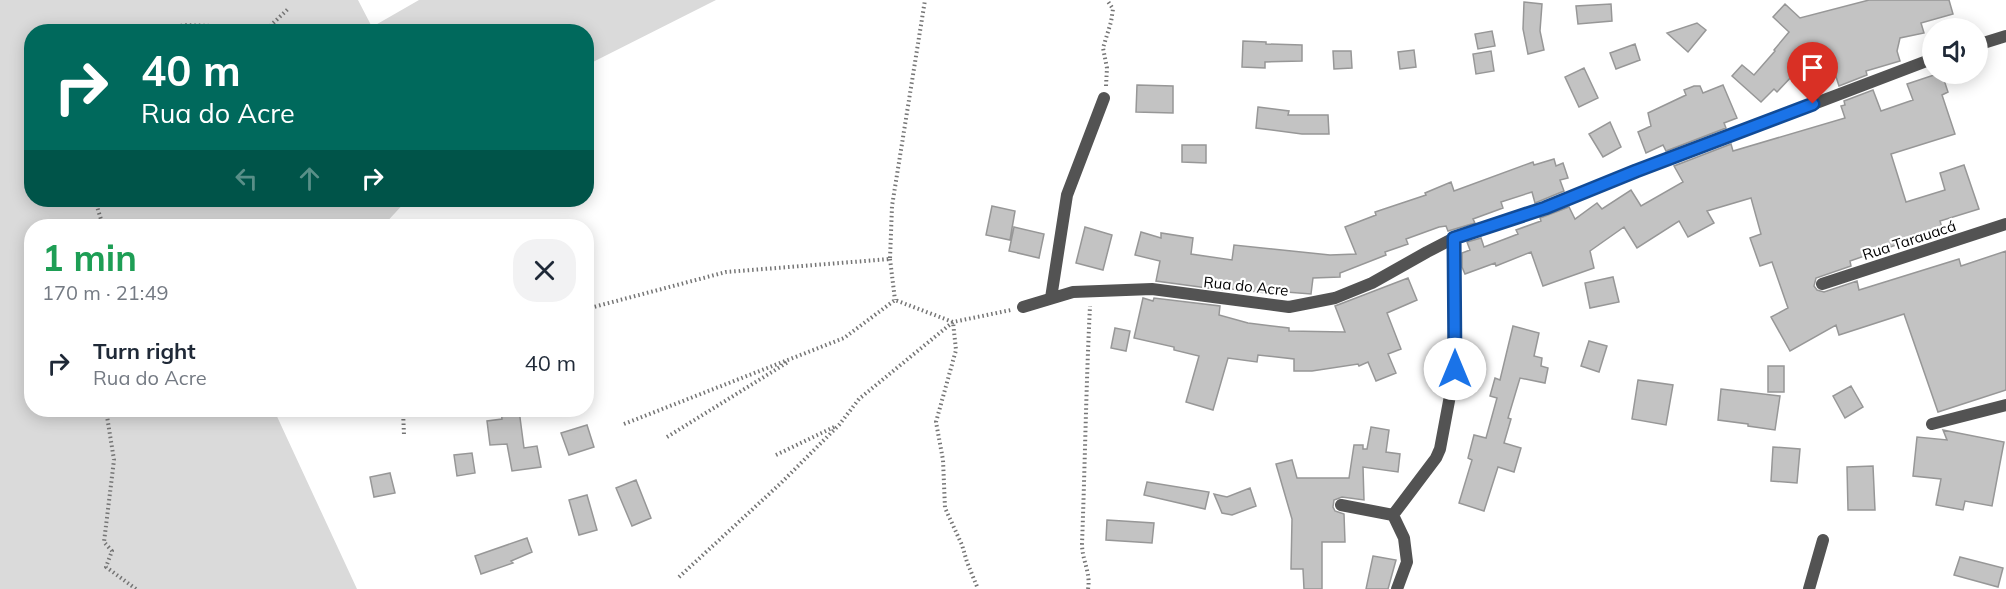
<!DOCTYPE html>
<meta charset="utf-8">
<style>
:root{--surface:#fff;--page:#f2f2f3;--text:#1f2937;--muted:#747a83}
body{margin:0;font-family:Mulish,sans-serif;background:var(--page);color:var(--text);height:100vh;display:flex;flex-direction:column;font-size:22px;white-space:nowrap}
*{box-sizing:border-box;margin:0}
p{font-size:20px;color:var(--muted)}
.icon{flex:none;width:33px;height:33px;fill:none;stroke:currentColor;stroke-width:2;stroke-linecap:round;stroke-linejoin:round}
.map{position:relative;flex:1;overflow:hidden}
.side{position:absolute;left:24px;top:219px;width:570px;height:198px;display:flex;flex-direction:column;background:var(--surface);border-radius:24px;box-shadow:0 3px 15px #0003}
.side>*{flex:none}
.guide{position:absolute;left:24px;top:24px;width:570px;height:183px;border-radius:24px;box-shadow:0 3px 15px #0003;background:#00695c;color:#fff;overflow:hidden}
.tools{position:absolute;left:1922px;top:18px;display:grid;gap:12px}
.tools a{display:grid;place-items:center;width:66px;height:66px;border-radius:50%;background:var(--surface);box-shadow:0 3px 15px #0003;font-size:30px}
.pin{position:absolute;display:grid;place-items:center;width:51px;height:51px;color:#fff;margin:-62px -26px;border-radius:50% 50% 50% 0;rotate:-45deg;box-shadow:0 0 6px #0007}
.pin .icon{rotate:45deg}
.me{position:absolute;width:66px;margin:-33px;rotate:0deg;stroke-linejoin:round;filter:drop-shadow(0 0 4px #0008)}
.turn{display:flex;align-items:center;gap:21px;height:126px;padding:0 18px;font-size:27px}
.turn .icon{width:78px;height:78px;stroke-width:2.5}
.turn b{display:block;font-size:42px;line-height:51px}
.lanes{display:flex;align-items:center;height:57px;padding:0 18px;background:#0003;justify-content:center;gap:30px;direction:ltr}
.lanes .off{opacity:.35}
.round{display:grid;place-items:center;flex:none;width:63px;height:63px;border-radius:24px;background:var(--page)}
.headline{display:flex;align-items:center;justify-content:space-between;height:102px;padding:0 18px}
h1{font-size:36px;font-weight:700;line-height:45px;color:#1e9e55}
ul{padding:0;list-style:none}
li{display:flex;align-items:center;gap:18px;height:84px;padding:0 18px}
li div{flex:1}
li b{display:block;font-size:22px}
li em{font-style:normal}
.map>svg:first-child{display:block}
</style>
<div class="map">
<svg width="2006" height="589" viewBox="0 0 2006 589">
<rect width="100%" height="100%" fill="#fff"/>
<path fill="#dadada" d="M 0,0 L 358,0 L 372,27 L 419,0 L 716,0 L 587,65 L 586,32 L 32,32 L 32,200 L 407,200 L 383,226 L 32,226 L 32,410 L 274,410 L 357,589 L 0,589 Z"/>
<path fill="#c3c3c3" stroke="#979797" stroke-width="1.5" d="M 1869,0 L 1949,0 L 1953,14 L 1921,23 L 1924,33 L 1900,38 L 1897,51 L 1900,61 L 1866,71 L 1867,75 L 1839,86 L 1830,58 L 1807,84 L 1794,74 L 1777,92 L 1774,89 L 1761,102 L 1732,76 L 1742,65 L 1754,75 L 1775,51 L 1774,50 L 1789,32 L 1773,17 L 1785,4 L 1800,18 Z
M 1524,2 L 1542,4 L 1540,31 L 1544,50 L 1528,54 L 1523,29 Z
M 1611,4 L 1612,21 L 1578,24 L 1576,6 Z
M 1697,23 L 1706,30 L 1688,52 L 1667,33 Z
M 1492,31 L 1495,46 L 1478,49 L 1475,34 Z
M 1243,41 L 1266,42 L 1266,44 L 1302,45 L 1302,61 L 1265,62 L 1265,68 L 1242,67 Z
M 1635,44 L 1640,60 L 1616,69 L 1610,53 Z
M 1414,50 L 1416,67 L 1400,69 L 1398,52 Z
M 1333,51 L 1351,51 L 1352,68 L 1334,69 Z
M 1491,51 L 1494,71 L 1476,74 L 1473,54 Z
M 1584,68 L 1598,98 L 1579,107 L 1565,77 Z
M 1937,74 L 1942,74 L 1948,92 L 1942,95 L 1955,134 L 1891,154 L 1906,202 L 1945,190 L 1940,173 L 1964,165 L 1979,209 L 1940,221 L 1943,231 L 1920,239 L 1919,237 L 1850,261 L 1851,266 L 1816,278 L 1814,286 L 1817,290 L 1824,292 L 1857,281 L 1859,290 L 1959,259 L 1961,266 L 2006,251 L 2006,390 L 1938,412 L 1904,314 L 1839,335 L 1836,325 L 1790,351 L 1771,317 L 1788,308 L 1772,262 L 1760,266 L 1750,238 L 1761,234 L 1751,198 L 1707,211 L 1714,223 L 1688,237 L 1679,221 L 1637,248 L 1624,227 L 1590,251 L 1594,268 L 1543,286 L 1531,252 L 1496,266 L 1495,263 L 1465,274 L 1462,267 L 1462,253 L 1470,250 L 1467,242 L 1481,238 L 1484,247 L 1518,234 L 1516,230 L 1541,221 L 1540,218 L 1569,207 L 1575,219 L 1597,203 L 1602,209 L 1631,190 L 1641,206 L 1683,182 L 1674,166 L 1731,144 L 1733,151 L 1845,118 L 1841,106 L 1845,105 L 1844,101 L 1873,90 L 1881,111 L 1913,100 L 1907,84 Z
M 1137,85 L 1173,86 L 1173,113 L 1136,112 Z
M 1723,85 L 1737,118 L 1724,123 L 1726,128 L 1666,151 L 1663,145 L 1646,153 L 1638,132 L 1651,126 L 1648,113 L 1686,95 L 1684,90 L 1694,86 L 1700,86 L 1703,93 Z
M 1258,107 L 1289,111 L 1288,115 L 1328,115 L 1329,134 L 1302,134 L 1256,128 Z
M 1610,122 L 1621,147 L 1603,157 L 1589,134 Z
M 1182,145 L 1206,145 L 1206,163 L 1182,162 Z
M 1554,159 L 1556,166 L 1563,163 L 1568,178 L 1560,180 L 1564,191 L 1535,203 L 1532,192 L 1501,202 L 1503,208 L 1473,219 L 1475,223 L 1448,231 L 1446,226 L 1439,227 L 1406,239 L 1408,244 L 1385,252 L 1386,255 L 1340,273 L 1340,277 L 1313,278 L 1311,294 L 1286,292 L 1285,295 L 1223,288 L 1222,290 L 1156,281 L 1160,261 L 1135,255 L 1141,232 L 1161,238 L 1161,233 L 1193,238 L 1191,254 L 1232,260 L 1234,245 L 1330,255 L 1356,254 L 1345,227 L 1376,215 L 1375,212 L 1426,195 L 1425,193 L 1451,182 L 1454,191 L 1533,162 L 1534,165 Z
M 992,206 L 1015,211 L 1010,240 L 986,235 Z
M 1014,227 L 1044,234 L 1039,258 L 1009,251 Z
M 1085,227 L 1112,235 L 1103,270 L 1076,263 Z
M 1613,277 L 1619,302 L 1590,308 L 1585,283 Z
M 1408,278 L 1417,300 L 1387,313 L 1401,349 L 1388,354 L 1396,373 L 1376,381 L 1368,362 L 1359,366 L 1358,364 L 1312,371 L 1294,371 L 1294,359 L 1258,355 L 1257,362 L 1228,358 L 1213,410 L 1186,402 L 1199,356 L 1174,350 L 1174,347 L 1134,338 L 1143,298 L 1153,301 L 1154,298 L 1220,306 L 1219,315 L 1248,323 L 1289,328 L 1289,331 L 1345,332 L 1335,306 Z
M 1513,326 L 1539,333 L 1534,356 L 1542,358 L 1541,366 L 1548,368 L 1545,383 L 1520,378 L 1508,418 L 1511,419 L 1504,443 L 1521,448 L 1514,472 L 1498,467 L 1484,511 L 1459,503 L 1472,460 L 1468,458 L 1474,435 L 1486,438 L 1497,398 L 1490,396 L 1495,378 L 1500,380 Z
M 1115,328 L 1130,331 L 1126,351 L 1111,348 Z
M 1589,341 L 1607,346 L 1599,372 L 1581,366 Z
M 1768,366 L 1784,366 L 1784,392 L 1768,392 Z
M 1638,380 L 1673,385 L 1666,425 L 1632,419 Z
M 1851,386 L 1863,407 L 1845,418 L 1833,396 Z
M 1721,389 L 1780,396 L 1775,430 L 1748,426 L 1748,424 L 1718,420 Z
M 501,410 L 519,410 L 524,448 L 537,446 L 541,467 L 512,471 L 507,444 L 490,445 L 487,421 L 502,419 Z
M 587,425 L 594,447 L 569,455 L 561,433 Z
M 1371,427 L 1389,430 L 1386,452 L 1400,454 L 1398,472 L 1363,467 L 1364,500 L 1342,497 L 1334,500 L 1333,507 L 1335,511 L 1344,514 L 1345,542 L 1322,542 L 1322,589 L 1304,589 L 1303,569 L 1291,569 L 1292,519 L 1276,464 L 1292,460 L 1297,478 L 1349,478 L 1354,445 L 1363,445 L 1363,449 L 1367,449 Z
M 1943,430 L 2004,442 L 1992,506 L 1965,501 L 1963,510 L 1936,505 L 1941,479 L 1913,476 L 1917,437 L 1947,440 Z
M 1773,447 L 1800,449 L 1797,483 L 1771,481 Z
M 472,453 L 475,473 L 457,476 L 454,455 Z
M 1873,466 L 1875,510 L 1848,510 L 1847,467 Z
M 390,473 L 395,493 L 374,497 L 370,477 Z
M 636,480 L 651,518 L 632,526 L 616,488 Z
M 1147,482 L 1209,492 L 1205,509 L 1144,495 Z
M 1250,488 L 1256,506 L 1232,515 L 1222,513 L 1214,494 L 1227,497 Z
M 587,495 L 597,530 L 579,535 L 569,500 Z
M 1107,520 L 1154,523 L 1152,543 L 1106,540 Z
M 527,538 L 532,552 L 511,561 L 513,563 L 481,574 L 475,556 Z
M 1373,556 L 1396,560 L 1388,589 L 1366,589 Z
M 1960,557 L 2003,568 L 1998,587 L 1954,575 Z"/>
<g fill="none" stroke-linecap="round" stroke-linejoin="round">
<path stroke="#757575" stroke-width="4" stroke-dasharray="1.5 3" stroke-linecap="butt" d="M 164,32 L 183,25 L 268,28 L 288,9
M 1106,86 L 1107,68 L 1103,48 L 1111,22 L 1113,9 L 1107,0
M 95,200 L 103,226
M 890,259 L 895,300
M 586,309 L 726,272 L 890,259 L 892,206 L 925,0
M 106,410 L 114,460 L 104,542 L 112,551 L 106,567 L 136,589
M 403,410 L 404,435
M 624,424 L 844,338 L 895,300 L 953,322 L 956,350 L 936,422 L 943,460 L 945,508 L 962,545 L 967,562 L 978,589
M 667,437 L 788,362
M 776,455 L 836,426
M 679,577 L 781,483 L 839,425 L 859,399 L 953,322 L 1011,310
M 1088,589 C 1091,573 1082,560 1082,544 C 1085,465 1086,386 1090,306"/>
<path stroke="#535353" stroke-width="12" d="M 1977,45 L 2006,36
M 1822,284 L 2006,224
M 1051,298 L 1067,195 L 1104,98
M 1023,307 L 1073,292 L 1152,289 L 1289,307 L 1335,298 L 1372,283 L 1427,252 L 1454,238 L 1545,208 L 1637,171 L 1932,59
M 1932,424 L 2006,405
M 1341,505 L 1393,515 L 1436,458 L 1440,449 L 1455,369 L 1454,238
M 1393,515 L 1404,538 L 1407,562 L 1397,589
M 1809,589 L 1823,540"/>
</g>
<g fill="none" stroke-linecap="round" stroke-linejoin="round">
<g stroke="#114b97" stroke-width="15">
<path id="route" d="M 1455,369 L 1454,238 L 1545,208 L 1636,171 L 1813,104"/>
</g>
<use href="#route" stroke="#1a73e8" stroke-width="10"/>
</g>
<g text-anchor="middle" dominant-baseline="central" stroke-width="4.5" stroke-linejoin="round" paint-order="stroke">
<g font-size="15" fill="#000" stroke="#fff">
<text transform="translate(1909 240) rotate(-18)">Rua Tarauacá</text>
<text transform="translate(1246 286) rotate(6)">Rua do Acre</text>
</g>
</g>
</svg>
<div class="tools">
<a><svg class="icon" aria-label="sound" viewBox="0 0 24 24"><path d="M4 9h4l5-4v14l-5-4H4zM17 9q2 3 0 6"/></svg></a>
</div>
<div class="pin" style="left:1813px;top:104px;background:#d93025"><svg class="icon" aria-label="arrive" viewBox="0 0 24 24"><path d="M6 21V4h12l-3 4 3 4H6"/></svg></div>
<svg class="me" style="left:1455px;top:369px" viewBox="-20 -20 40 40"><circle r="19" fill="#fff"/><path d="M0-13L10 11 0 6-10 11z" fill="#1a73e8"/></svg>
<div class="guide">
<div class="turn"><svg class="icon" aria-label="right" viewBox="0 0 24 24"><path d="M7 20v-9h11M14 6l5 5-5 5"/></svg><div><b>40 m</b>Rua do Acre</div></div>
<div class="lanes"><svg class="icon off" aria-label="left" viewBox="0 0 24 24"><path d="M17 20v-9H6M10 6l-5 5 5 5"/></svg><svg class="icon off" aria-label="ahead" viewBox="0 0 24 24"><path d="M12 20V5M6 11l6-6 6 6"/></svg><svg class="icon" aria-label="right" viewBox="0 0 24 24"><path d="M7 20v-9h11M14 6l5 5-5 5"/></svg></div>
</div>
<section class="side">
<div class="headline"><div><h1>1 min</h1><p>170 m · 21:49</p></div><a class="round"><svg class="icon" aria-label="close" viewBox="0 0 24 24"><path d="M6 6l12 12M18 6L6 18"/></svg></a></div>
<ul>
<li><svg class="icon" aria-label="right" viewBox="0 0 24 24"><path d="M7 20v-9h11M14 6l5 5-5 5"/></svg><div><b>Turn right</b><p>Rua do Acre</p></div><em>40 m</em></li>
</ul>
</section>
</div>
